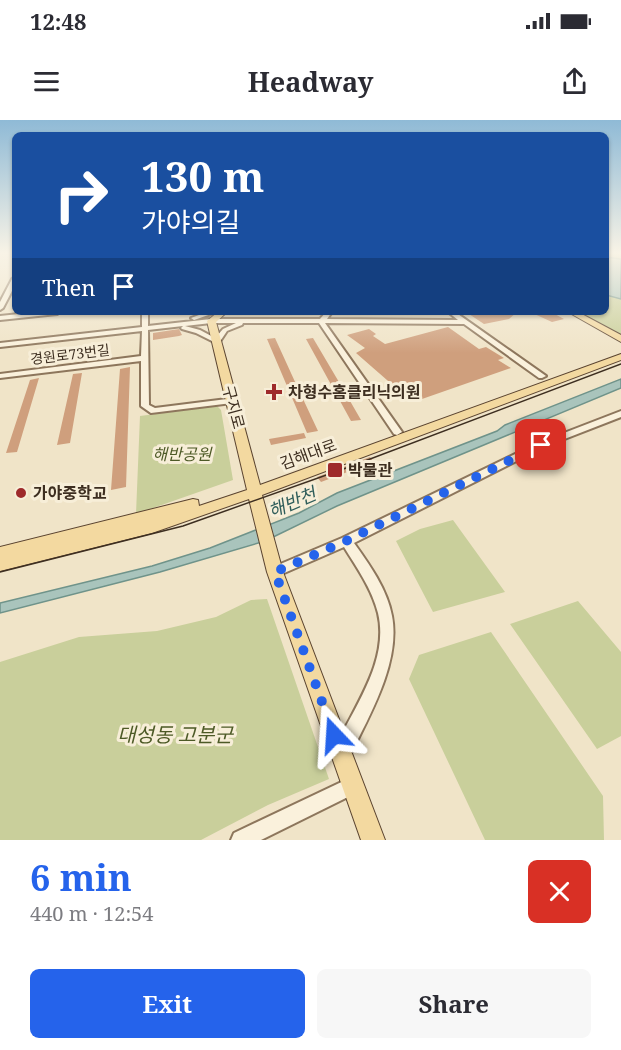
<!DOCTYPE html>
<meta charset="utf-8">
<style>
:root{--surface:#fff;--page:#f7f7f7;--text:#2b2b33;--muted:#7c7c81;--accent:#2563eb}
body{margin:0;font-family:"Noto Serif","Noto Sans KR",serif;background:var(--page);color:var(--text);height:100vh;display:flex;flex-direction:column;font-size:22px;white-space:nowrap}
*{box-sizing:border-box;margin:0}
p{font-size:20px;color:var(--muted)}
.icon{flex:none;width:33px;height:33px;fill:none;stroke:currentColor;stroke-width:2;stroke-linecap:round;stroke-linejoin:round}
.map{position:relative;height:720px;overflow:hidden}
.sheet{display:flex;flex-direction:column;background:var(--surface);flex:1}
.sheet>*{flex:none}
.hud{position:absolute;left:12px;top:12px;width:597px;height:183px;border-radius:9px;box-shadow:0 2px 4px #0004;background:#1a4fa0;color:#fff;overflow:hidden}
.pin{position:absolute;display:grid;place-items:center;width:51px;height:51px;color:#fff;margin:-26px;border-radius:12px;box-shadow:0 3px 9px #0006}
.me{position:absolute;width:66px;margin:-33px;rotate:340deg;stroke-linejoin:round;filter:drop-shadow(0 0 4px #0008)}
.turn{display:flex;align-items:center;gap:21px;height:126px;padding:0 30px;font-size:27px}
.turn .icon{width:78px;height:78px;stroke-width:2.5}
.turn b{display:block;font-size:42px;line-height:51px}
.then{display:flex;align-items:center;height:57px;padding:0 30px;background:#0003;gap:12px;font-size:22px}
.round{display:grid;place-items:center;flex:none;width:63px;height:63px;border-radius:9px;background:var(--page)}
.headline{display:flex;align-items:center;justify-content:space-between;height:102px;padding:0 30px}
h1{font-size:36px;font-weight:700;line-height:45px;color:var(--accent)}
.button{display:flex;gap:12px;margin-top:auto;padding:12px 30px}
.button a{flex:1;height:69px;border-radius:9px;background:var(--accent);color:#fff;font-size:24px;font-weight:700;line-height:69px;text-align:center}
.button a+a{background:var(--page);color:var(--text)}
.status{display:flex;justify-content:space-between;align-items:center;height:42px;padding:0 30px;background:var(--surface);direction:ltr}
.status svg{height:16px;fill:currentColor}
header{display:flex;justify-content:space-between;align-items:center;height:78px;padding:0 30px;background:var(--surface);font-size:27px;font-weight:700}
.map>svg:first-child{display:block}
</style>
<div class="status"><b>12:48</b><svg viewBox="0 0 49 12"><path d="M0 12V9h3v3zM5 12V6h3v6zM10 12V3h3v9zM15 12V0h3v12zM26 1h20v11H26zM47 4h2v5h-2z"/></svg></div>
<header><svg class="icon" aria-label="menu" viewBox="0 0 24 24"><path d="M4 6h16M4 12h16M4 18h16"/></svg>Headway<svg class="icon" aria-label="share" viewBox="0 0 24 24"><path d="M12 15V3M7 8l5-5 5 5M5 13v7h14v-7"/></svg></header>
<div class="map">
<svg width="621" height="720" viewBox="0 0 621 720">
<rect width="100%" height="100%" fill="#f0e4c8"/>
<path fill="#c9cf9b" d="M 606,132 L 621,132 L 621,216 L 577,192 L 606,192 Z
M 217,286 L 221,290 L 233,360 L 136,394 L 140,296 Z
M 453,400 L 505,472 L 433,492 L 396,421 L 420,409 Z
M 267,479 L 329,659 L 268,685 L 201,720 L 0,720 L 0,542 L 79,517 L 157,511 L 216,497 L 251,480 Z
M 578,481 L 621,532 L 621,616 L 597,629 L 510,504 Z
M 491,512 L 603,676 L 604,720 L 485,720 L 409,559 L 419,535 Z"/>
<path fill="#a9c4bc" stroke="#6f938a" stroke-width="1.5" d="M 606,137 L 621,139 L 621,179 L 606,175 Z
M 621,259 L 621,268 L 337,386 L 265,421 L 160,452 L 0,493 L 0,483 L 152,446 L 210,428 L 299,393 L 337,373 L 497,311 L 505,305 Z"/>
<path fill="#cf9f7d" d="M 466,192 L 517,192 L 509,199 L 484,204 Z
M 530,192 L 551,192 L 564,199 L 552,202 Z
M 448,207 L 479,229 L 486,227 L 504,238 L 498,240 L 511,248 L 422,279 L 419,277 L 413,279 L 405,273 L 403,274 L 356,233 L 365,228 L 347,215 L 369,209 L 376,214 L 373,216 L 385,224 Z
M 179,209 L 182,215 L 179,216 L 153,220 L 153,213 Z
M 275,218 L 296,264 L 318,311 L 307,313 L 267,219 Z
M 313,218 L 346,274 L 361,300 L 351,301 L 306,219 Z
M 130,247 L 126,367 L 111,370 L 120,249 Z
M 82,253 L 70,323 L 57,325 L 73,254 Z
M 39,258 L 17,332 L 6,333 L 30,260 Z
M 304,313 L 306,318 L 271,325 L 269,319 Z
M 370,337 L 374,342 L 321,362 L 317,357 Z"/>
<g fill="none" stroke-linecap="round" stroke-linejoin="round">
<g stroke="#8d765c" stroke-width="4">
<path id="minor" d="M 15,157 L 15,165 L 3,188 L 0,190 L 0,182 L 12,159 Z
M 38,192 L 60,192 L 57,194 L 0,200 L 0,196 Z
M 142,192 L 148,192 L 148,206 L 211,199 L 320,199 L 326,192 L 332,192 L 327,199 L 458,200 L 448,192 L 455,192 L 546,256 L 542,258 L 539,258 L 464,204 L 325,203 L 402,312 L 397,315 L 394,314 L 319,203 L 243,203 L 242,205 L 227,211 L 219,223 L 216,223 L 196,213 L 182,209 L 181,208 L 183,206 L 148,210 L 149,285 L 155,288 L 235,278 L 236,280 L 232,283 L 151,293 L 141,286 L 141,241 L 0,258 L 0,254 L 141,236 L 142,211 L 0,227 L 0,223 L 142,207 ZM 211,203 L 236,203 L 223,209 L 215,218 L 200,210 L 185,206 Z
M 207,192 L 217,192 L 194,200 L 191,198 Z
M 621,291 L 621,297 L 544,327 L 354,423 C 369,444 387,469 392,496 C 401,543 368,598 348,639 L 342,642 L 336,639 L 333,633 C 351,590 390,543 378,493 C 372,469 357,448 344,427 L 275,457 L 271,456 L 269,452 L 271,448 L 342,418 L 538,323 Z
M 352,657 L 358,660 L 361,666 L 358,672 L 261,720 L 231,720 L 234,713 Z"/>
</g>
<g stroke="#5b4430" stroke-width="2">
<path id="major" d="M 218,192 L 227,192 L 216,202 L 260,365 L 621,234 L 621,240 L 262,375 L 283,452 L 385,720 L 361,720 L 267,452 L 249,379 L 152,413 L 0,451 L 0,427 L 193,379 L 198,380 L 199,386 L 247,370 L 207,201 Z
M 568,192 L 578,192 L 621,215 L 621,222 Z"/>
</g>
<use href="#minor" fill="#faf1dc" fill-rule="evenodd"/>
<use href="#major" fill="#f3d9a0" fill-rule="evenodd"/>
<path stroke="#3d2e20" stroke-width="1.5" d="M 0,452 L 183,406 L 349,347 L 621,244"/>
</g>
<linearGradient id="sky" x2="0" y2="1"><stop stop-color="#8fbad6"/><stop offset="0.57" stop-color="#f8f3e6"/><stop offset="1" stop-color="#f8f3e6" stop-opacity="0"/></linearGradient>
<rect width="621" height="233" fill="url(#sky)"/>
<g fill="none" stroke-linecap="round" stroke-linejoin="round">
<path stroke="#2563eb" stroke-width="10" stroke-dasharray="0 18" d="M 334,615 L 275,452 L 346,421 L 541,325"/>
</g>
<g fill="#9e2a2b" stroke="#f7eed8" stroke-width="2">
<path d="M271 263h6v6h6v6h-6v6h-6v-6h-6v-6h6z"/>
<rect x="327" y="342" width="16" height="16" rx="3"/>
<circle cx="21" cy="373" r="6"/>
</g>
<g text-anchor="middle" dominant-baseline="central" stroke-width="6" stroke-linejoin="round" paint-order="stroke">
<g font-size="14" fill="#3d2e20" stroke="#f7eed8">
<text transform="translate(70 234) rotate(-7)">경원로73번길</text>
</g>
<g font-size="16" font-weight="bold" fill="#3d2e20" stroke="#f7eed8" text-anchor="start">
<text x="288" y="272">차형수홈클리닉의원</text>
<text x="348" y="350">박물관</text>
<text x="33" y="373">가야중학교</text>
</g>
<g font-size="16" fill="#3d2e20" stroke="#f7eed8">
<text transform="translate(234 287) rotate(75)">구지로</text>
<text transform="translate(308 334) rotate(-20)">김해대로</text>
</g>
<g font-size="16" font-style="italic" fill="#4d5a26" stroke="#f7eed8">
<text x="182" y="334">해반공원</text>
</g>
<g font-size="18" font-style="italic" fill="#2f5d5a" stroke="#f7eed8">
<text transform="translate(292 382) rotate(-23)">해반천</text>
</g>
<g font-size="20" font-style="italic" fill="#4d5a26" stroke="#f7eed8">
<text x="175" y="614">대성동 고분군</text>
</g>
</g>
</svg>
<div class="pin" style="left:541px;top:325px;background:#d93025"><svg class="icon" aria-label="arrive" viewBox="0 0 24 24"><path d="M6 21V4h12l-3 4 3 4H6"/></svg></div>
<svg class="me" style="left:334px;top:615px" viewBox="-20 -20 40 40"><path d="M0-17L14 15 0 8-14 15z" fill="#2563eb" stroke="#fff" stroke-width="4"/></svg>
<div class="hud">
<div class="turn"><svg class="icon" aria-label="right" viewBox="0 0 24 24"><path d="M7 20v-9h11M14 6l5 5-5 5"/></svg><div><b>130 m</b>가야의길</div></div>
<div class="then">Then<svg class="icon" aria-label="arrive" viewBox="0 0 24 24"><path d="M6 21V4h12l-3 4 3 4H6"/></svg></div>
</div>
</div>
<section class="sheet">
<div class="headline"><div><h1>6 min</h1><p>440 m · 12:54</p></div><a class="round" style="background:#d93025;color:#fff"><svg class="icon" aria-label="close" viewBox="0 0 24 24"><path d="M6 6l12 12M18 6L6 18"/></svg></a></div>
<div class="button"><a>Exit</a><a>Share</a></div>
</section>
